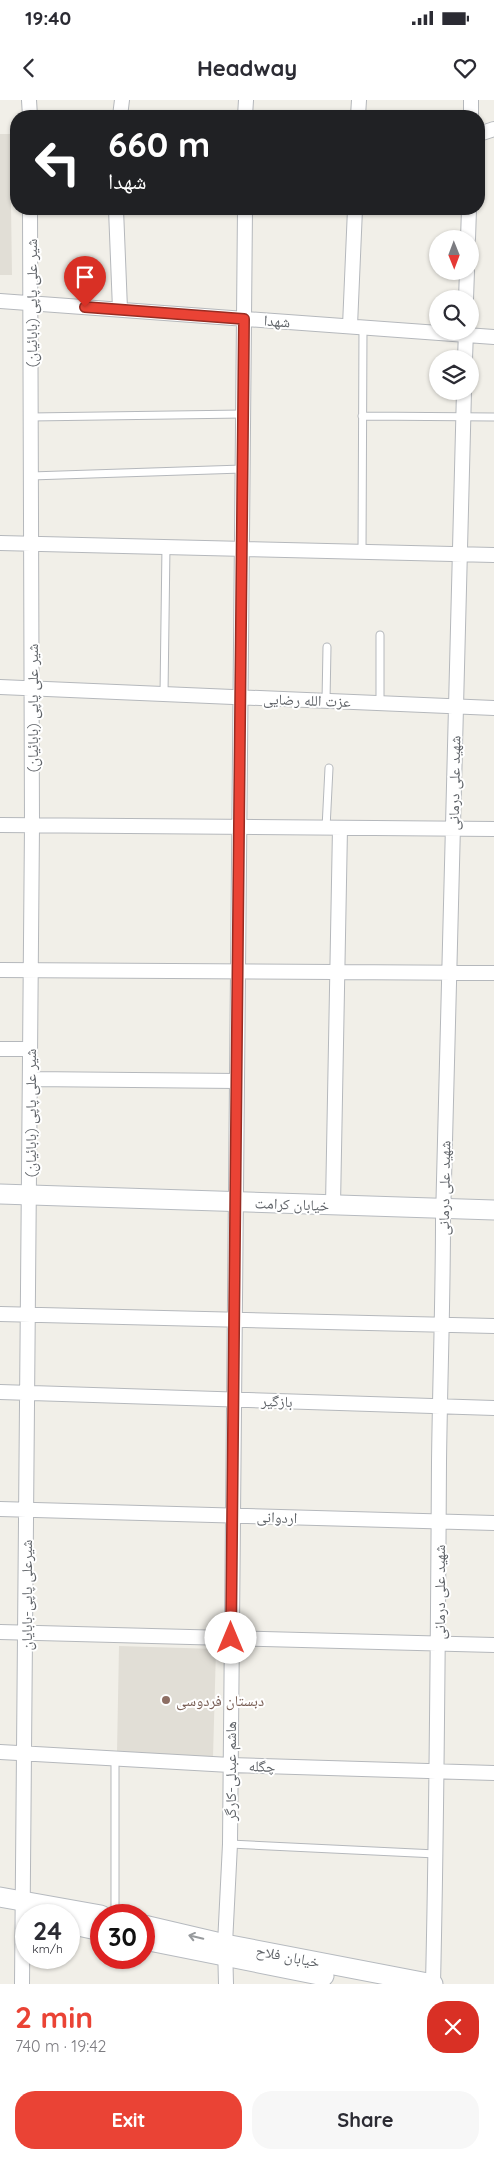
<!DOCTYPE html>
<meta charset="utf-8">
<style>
:root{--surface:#fff;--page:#f7f7f7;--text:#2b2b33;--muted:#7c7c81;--accent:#ea4335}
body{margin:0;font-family:Quicksand,"Noto Naskh Arabic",sans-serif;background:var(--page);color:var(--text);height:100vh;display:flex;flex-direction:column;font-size:19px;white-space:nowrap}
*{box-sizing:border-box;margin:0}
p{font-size:16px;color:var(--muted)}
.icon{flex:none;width:28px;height:28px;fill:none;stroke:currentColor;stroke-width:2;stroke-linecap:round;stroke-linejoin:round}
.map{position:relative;height:1884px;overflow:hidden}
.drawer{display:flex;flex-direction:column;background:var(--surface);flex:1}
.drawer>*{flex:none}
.guide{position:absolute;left:10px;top:10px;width:475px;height:105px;border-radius:20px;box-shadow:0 1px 4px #0004;background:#202124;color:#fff;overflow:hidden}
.needle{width:32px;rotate:179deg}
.buttons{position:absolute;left:429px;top:130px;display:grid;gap:10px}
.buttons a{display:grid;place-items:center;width:50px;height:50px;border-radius:50%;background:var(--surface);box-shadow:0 1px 4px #0004;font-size:25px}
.speed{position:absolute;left:15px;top:1804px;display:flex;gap:10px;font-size:25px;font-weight:700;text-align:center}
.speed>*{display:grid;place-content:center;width:65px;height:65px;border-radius:50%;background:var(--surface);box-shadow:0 1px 4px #0004;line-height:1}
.speed small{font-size:12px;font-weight:400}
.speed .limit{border:8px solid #d22;background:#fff;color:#111}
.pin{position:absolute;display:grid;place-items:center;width:42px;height:42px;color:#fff;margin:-51px -21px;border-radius:50% 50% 50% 0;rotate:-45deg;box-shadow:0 0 5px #0007}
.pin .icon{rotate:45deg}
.me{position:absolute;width:55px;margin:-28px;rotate:0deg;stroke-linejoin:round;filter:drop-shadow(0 0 4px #0008)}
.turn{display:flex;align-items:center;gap:18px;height:105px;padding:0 15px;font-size:22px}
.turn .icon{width:65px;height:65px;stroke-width:2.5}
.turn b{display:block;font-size:35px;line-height:42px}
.round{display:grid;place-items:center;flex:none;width:52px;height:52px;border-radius:20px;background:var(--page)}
.summary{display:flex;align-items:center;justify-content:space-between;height:85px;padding:0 15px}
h1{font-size:30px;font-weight:700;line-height:38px;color:var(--accent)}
.action{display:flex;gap:10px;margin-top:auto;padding:10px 15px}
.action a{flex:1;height:58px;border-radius:20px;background:var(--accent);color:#fff;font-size:20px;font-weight:700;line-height:58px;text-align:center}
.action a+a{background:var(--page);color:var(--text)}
.status{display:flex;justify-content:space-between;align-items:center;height:35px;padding:0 25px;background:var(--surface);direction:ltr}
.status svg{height:14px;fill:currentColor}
header{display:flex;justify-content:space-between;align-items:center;height:65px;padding:0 15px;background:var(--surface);font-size:22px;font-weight:700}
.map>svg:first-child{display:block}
</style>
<div class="status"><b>19:40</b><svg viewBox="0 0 49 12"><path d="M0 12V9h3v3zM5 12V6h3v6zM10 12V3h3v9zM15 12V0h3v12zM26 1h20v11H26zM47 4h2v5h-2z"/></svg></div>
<header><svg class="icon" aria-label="back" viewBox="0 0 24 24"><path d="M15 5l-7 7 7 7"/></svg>Headway<svg class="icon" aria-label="heart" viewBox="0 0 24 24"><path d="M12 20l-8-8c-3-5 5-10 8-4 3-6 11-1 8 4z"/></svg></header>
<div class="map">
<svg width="494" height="1884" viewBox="0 0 494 1884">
<rect width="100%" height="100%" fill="#f1efe8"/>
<path fill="#e1ded6" d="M 0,34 L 10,34 L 12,175 L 0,175 Z
M 119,1546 L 216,1549 L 213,1657 L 117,1652 Z"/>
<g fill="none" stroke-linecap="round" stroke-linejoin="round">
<g stroke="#b5b8bc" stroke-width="9">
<path id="lane" d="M 362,316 L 494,317
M 31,317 L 243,314
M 31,376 L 242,369
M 362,452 L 363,228
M 380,535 L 380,603
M 164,594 L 166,446
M 326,601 L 327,547
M 326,728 L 329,668
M 115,1658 L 115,1815
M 230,1744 L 436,1754"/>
</g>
<g stroke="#b5b8bc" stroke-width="16">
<path id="street" d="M 29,0 L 30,16
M 120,16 L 122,0
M 245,16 L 246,0
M 358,16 L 359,0
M 471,16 L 471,0
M 479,34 L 494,29
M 116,109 L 120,209
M 468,139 L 469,109
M 466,199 L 467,171
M 0,201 L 494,237
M 350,226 L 355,109
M 465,259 L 466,231
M 0,443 L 494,455
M 0,587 L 494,608
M 0,725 L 494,729
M 0,870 L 494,873
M 0,949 L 30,949
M 30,979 L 237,981
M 333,1105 L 340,728
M 0,1214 L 494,1226
M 0,1292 L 494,1308
M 0,1409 L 494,1423
M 0,1532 L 494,1545
M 0,1652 L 230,1665 L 494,1673
M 22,1884 L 32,725 L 30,109
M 226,1884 L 225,1844 L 230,1744 L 245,109
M 433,1884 C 437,1710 438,1536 439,1362 C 440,1281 443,1200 443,1120 L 464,291"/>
</g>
<g stroke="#b6babf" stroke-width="21">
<path id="secondary" d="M 0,1094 L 494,1110
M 0,1797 L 101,1815
M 69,1824 L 101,1831
M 144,1825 L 225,1844 L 433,1884
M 144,1840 L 324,1876"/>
</g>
<use href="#lane" stroke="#fff" stroke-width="7"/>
<use href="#street" stroke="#fff" stroke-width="14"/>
<use href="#secondary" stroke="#fff" stroke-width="19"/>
</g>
<defs><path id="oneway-shaft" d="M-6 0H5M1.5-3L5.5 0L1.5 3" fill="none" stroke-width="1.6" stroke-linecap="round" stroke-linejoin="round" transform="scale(1.25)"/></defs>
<use stroke="#979a9d" href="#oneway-shaft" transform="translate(196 1837) rotate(-167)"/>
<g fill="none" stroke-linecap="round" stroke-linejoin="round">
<g stroke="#982c22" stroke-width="12">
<path id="route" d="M 85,207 L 244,219 L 231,1538"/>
</g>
<use href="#route" stroke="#ea4335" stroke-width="9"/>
</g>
<circle fill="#8d6e63" stroke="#fff" stroke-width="2" cx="166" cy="1600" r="5"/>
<g text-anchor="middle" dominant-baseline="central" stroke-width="4" stroke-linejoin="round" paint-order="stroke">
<g font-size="15" fill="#5f6368" stroke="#fff">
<text transform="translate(31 203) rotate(-90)">شیر علی پاپی (بابائیان)</text>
<text transform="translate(277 221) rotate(4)">شهدا</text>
<text transform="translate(307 600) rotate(2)">عزت الله رضایی</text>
<text transform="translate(32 608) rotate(-90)">شیر علی پاپی (بابائیان)</text>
<text transform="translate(454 683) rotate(-89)">شهید علی درمانی</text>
<text transform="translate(30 1013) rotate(-90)">شیر علی پاپی (بابائیان)</text>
<text transform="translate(444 1088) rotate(-89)">شهید علی درمانی</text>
<text transform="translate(292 1104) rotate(2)">خیابان کرامت</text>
<text transform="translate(277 1301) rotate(2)">بازگیر</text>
<text transform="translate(277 1417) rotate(2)">اردوانی</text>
<text transform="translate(439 1492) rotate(-90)">شهید علی درمانی</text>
<text transform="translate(26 1495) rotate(-90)">شیرعلی پاپی-بابایان</text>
<text transform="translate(262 1666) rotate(2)">چگله</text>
<text transform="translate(230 1671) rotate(-90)">هاشم عبدلی-کارگر</text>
<text transform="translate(288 1856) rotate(11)">خیابان فلاح</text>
</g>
<g font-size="15" fill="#785e54" stroke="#fff" text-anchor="start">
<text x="176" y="1600">دبستان فردوسی</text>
</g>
</g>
</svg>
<div class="buttons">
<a><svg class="needle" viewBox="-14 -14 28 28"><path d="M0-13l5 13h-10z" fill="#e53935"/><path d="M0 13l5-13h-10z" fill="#7c7c81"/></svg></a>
<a><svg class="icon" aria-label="search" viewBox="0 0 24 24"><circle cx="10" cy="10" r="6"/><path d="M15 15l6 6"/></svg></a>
<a><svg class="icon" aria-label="layers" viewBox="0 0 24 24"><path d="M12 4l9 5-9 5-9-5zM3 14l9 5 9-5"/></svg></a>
</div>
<div class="speed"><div>24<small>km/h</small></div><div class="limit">30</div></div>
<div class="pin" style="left:85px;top:207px;background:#d93025"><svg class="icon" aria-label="arrive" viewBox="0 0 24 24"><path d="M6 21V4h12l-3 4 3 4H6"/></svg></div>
<svg class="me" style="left:231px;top:1538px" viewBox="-20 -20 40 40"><circle r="19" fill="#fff"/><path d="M0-13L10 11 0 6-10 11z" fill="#ea4335"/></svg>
<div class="guide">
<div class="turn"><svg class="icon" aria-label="left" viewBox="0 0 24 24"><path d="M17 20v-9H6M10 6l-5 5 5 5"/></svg><div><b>660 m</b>شهدا</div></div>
</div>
</div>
<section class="drawer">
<div class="summary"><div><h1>2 min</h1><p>740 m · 19:42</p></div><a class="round" style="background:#d93025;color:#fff"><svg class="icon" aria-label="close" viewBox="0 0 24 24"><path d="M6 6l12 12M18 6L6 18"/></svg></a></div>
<div class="action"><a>Exit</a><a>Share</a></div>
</section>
